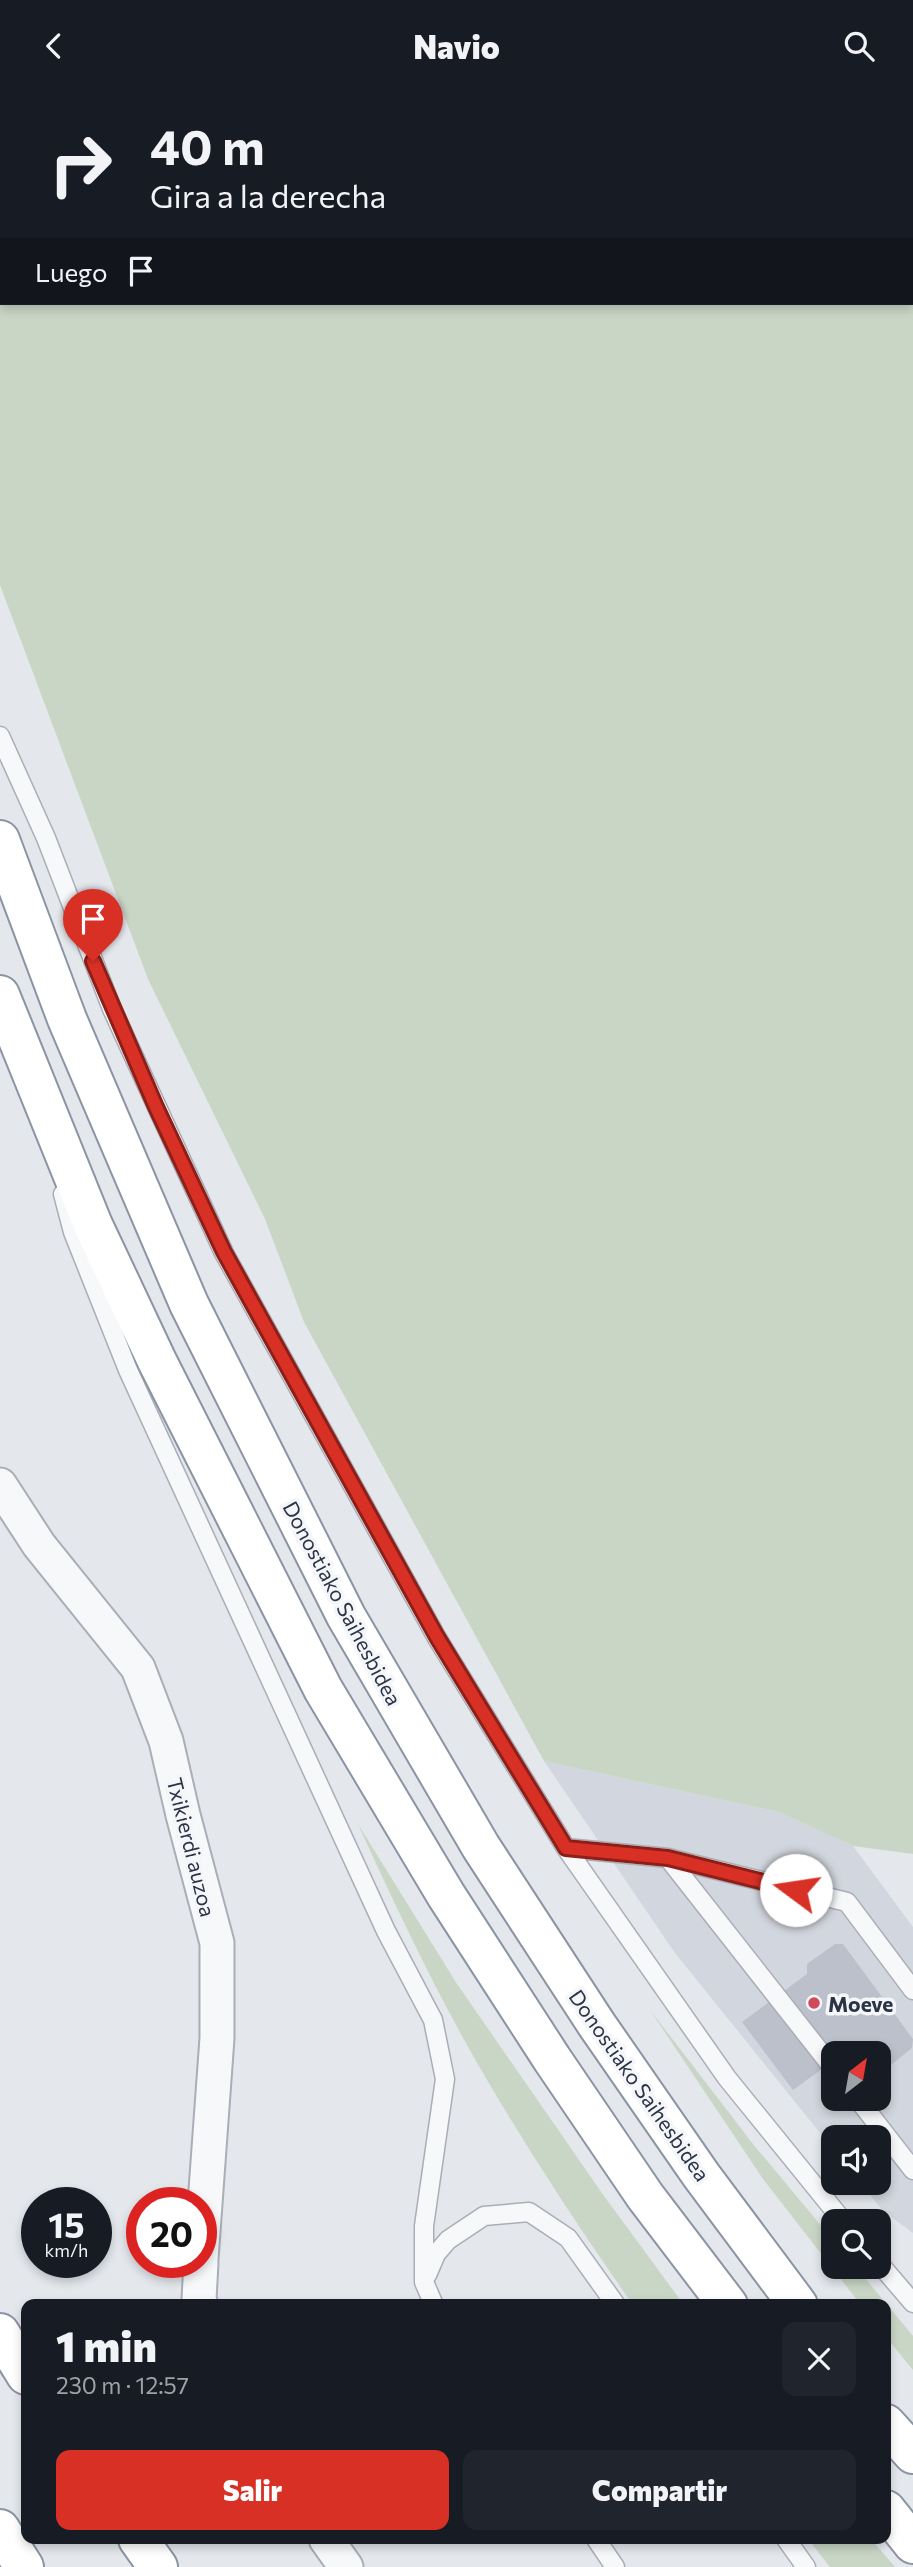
<!DOCTYPE html>
<html lang="es">
<meta charset="utf-8">
<style>
:root{--surface:#171b24;--page:#20242c;--text:#f1f3f6;--muted:#9ea1a6;--accent:#d93025}
body{margin:0;font-family:Commissioner,sans-serif;background:var(--page);color:var(--text);height:100vh;display:flex;flex-direction:column;font-size:26px;white-space:nowrap}
*{box-sizing:border-box;margin:0}
p{font-size:23px;color:var(--muted)}
.icon{flex:none;width:38px;height:38px;fill:none;stroke:currentColor;stroke-width:2;stroke-linecap:round;stroke-linejoin:round}
.map{position:relative;flex:1;overflow:hidden}
.drawer{position:absolute;left:21px;top:2208px;width:870px;height:245px;display:flex;flex-direction:column;background:var(--surface);border-radius:14px;box-shadow:0 4px 10px #0003}
.drawer>*{flex:none}
.hud{position:absolute;left:0px;top:0px;width:914px;height:214px;box-shadow:0 4px 10px #0003;background:#171b24;color:var(--text);overflow:hidden}
.needle{width:46px;rotate:31deg}
.tools{position:absolute;left:821px;top:1950px;display:grid;gap:14px}
.tools a{display:grid;place-items:center;width:70px;height:70px;border-radius:14px;background:var(--surface);box-shadow:0 4px 10px #0003;font-size:35px}
.speed{position:absolute;left:21px;top:2096px;display:flex;gap:14px;font-size:35px;font-weight:700;text-align:center}
.speed>*{display:grid;place-content:center;width:91px;height:91px;border-radius:50%;background:var(--surface);box-shadow:0 4px 10px #0003;line-height:1}
.speed small{font-size:18px;font-weight:400}
.speed .limit{border:10px solid #d22;background:#fff;color:#111}
.pin{position:absolute;display:grid;place-items:center;width:60px;height:60px;color:#fff;margin:-72px -30px;border-radius:50% 50% 50% 0;rotate:-45deg;box-shadow:0 0 7px #0007}
.pin .icon{rotate:45deg}
.me{position:absolute;width:77px;margin:-38px;rotate:284deg;stroke-linejoin:round;filter:drop-shadow(0 0 5px #0008)}
.turn{display:flex;align-items:center;gap:24px;height:147px;padding:0 35px;font-size:32px}
.turn .icon{width:91px;height:91px;stroke-width:2.5}
.turn b{display:block;font-size:49px;line-height:60px}
.then{display:flex;align-items:center;height:66px;padding:0 35px;background:#0003;gap:14px;font-size:26px}
.round{display:grid;place-items:center;flex:none;width:74px;height:74px;border-radius:14px;background:var(--page)}
.headline{display:flex;align-items:center;justify-content:space-between;height:119px;padding:0 35px}
h1{font-size:42px;font-weight:800;line-height:52px}
.action{display:flex;gap:14px;margin-top:auto;padding:14px 35px}
.action a{flex:1;height:80px;border-radius:14px;background:var(--accent);color:#fff;font-size:28px;font-weight:800;line-height:80px;text-align:center}
.action a+a{background:var(--page);color:var(--text)}
header{display:flex;justify-content:space-between;align-items:center;height:91px;padding:0 35px;background:var(--surface);font-size:32px;font-weight:800}
.map>svg:first-child{display:block}
</style>
<header><svg class="icon" aria-label="back" viewBox="0 0 24 24"><path d="M15 5l-7 7 7 7"/></svg>Navio<svg class="icon" aria-label="search" viewBox="0 0 24 24"><circle cx="10" cy="10" r="6"/><path d="M15 15l6 6"/></svg></header>
<div class="map">
<svg width="913" height="2476" viewBox="0 0 913 2476">
<rect width="100%" height="100%" fill="#e4e7ec"/>
<path fill="#d2d6de" fill-rule="evenodd" d="M 544,1670 L 779,1721 L 853,1755 L 913,1836 L 913,2142 L 882,2119 L 860,2091 L 878,2091 L 878,2046 L 833,2046 L 833,2058 L 675,1862 ZM 833,1962 L 878,1962 L 878,2007 L 833,2007 Z"/>
<path fill="#c9d6c5" fill-rule="evenodd" d="M 0,0 L 913,0 L 913,1763 L 853,1755 L 779,1721 L 544,1670 L 304,1231 L 265,1128 L 148,888 L 0,494 ZM 2,2 L 912,2 L 912,212 L 2,212 Z
M 358,1733 L 457,1893 L 604,2105 L 684,2214 L 633,2214 C 584,2144 537,2073 493,1999 C 442,1914 399,1823 358,1733 Z
M 650,1919 L 753,2053 L 833,2149 L 833,2175 L 855,2175 L 913,2245 L 913,2279 L 886,2246 L 886,2214 L 861,2214 L 763,2088 Z
M 808,2448 L 871,2448 L 895,2476 L 830,2476 Z"/>
<path fill="#bbc0ca" d="M 835,1853 L 843,1853 L 913,1948 L 912,1957 L 885,1979 L 878,1978 L 878,1962 L 865,1962 L 858,1951 L 843,1962 L 833,1962 L 833,1970 L 793,1999 L 742,1931 L 807,1883 L 807,1873 Z"/>
<g fill="none" stroke-linecap="round" stroke-linejoin="round">
<g stroke="#a9aeb7" stroke-width="21">
<path id="lane" d="M 0,645 L 46,747 L 112,918 L 224,1162 L 437,1547 L 566,1757 L 727,1987 L 843,2130
M 63,1103 L 73,1141 L 128,1279 L 386,1840 L 433,1929 L 445,1988 L 424,2135 L 424,2191 L 434,2214
M 566,1757 L 668,1767 L 833,1977
M 668,1767 L 847,1811 L 913,1899
M 857,2007 L 913,2079
M 878,2171 L 913,2212
M 427,2184 L 436,2163 L 448,2149 L 484,2125 L 529,2121 L 568,2147 L 616,2214
M 596,2448 L 615,2476
M 786,2448 L 806,2476"/>
</g>
<g stroke="#a9aeb7" stroke-width="37">
<path id="street" d="M 0,1394 L 39,1454 L 138,1577 L 166,1650 L 183,1724 L 217,1852 L 217,1947 L 201,2168
M 201,2214 L 199,2208 L 201,2172
M 326,2448 L 346,2476"/>
</g>
<g stroke="#8b94a3" stroke-width="42">
<path id="highway" d="M 0,749 L 67,928 L 189,1213 L 346,1525 L 481,1756 L 597,1934 L 701,2084 L 798,2214
M 0,904 L 93,1134 L 157,1270 L 323,1598 L 446,1804 L 552,1968 L 645,2105 L 728,2214
M 0,2242 L 26,2284
M 886,2333 L 913,2363
M 886,2419 L 913,2453
M 0,2438 L 24,2476
M 138,2448 L 158,2476"/>
</g>
<use href="#lane" stroke="#f7f8fa" stroke-width="18"/>
<use href="#street" stroke="#f7f8fa" stroke-width="33"/>
<use href="#highway" stroke="#fff" stroke-width="38"/>
</g>
<g fill="none" stroke-linecap="round" stroke-linejoin="round">
<g stroke="#8d1f18" stroke-width="18">
<path id="route" d="M 93,870 L 156,1016 L 224,1161 L 437,1546 L 566,1757 L 668,1767 L 796,1799"/>
</g>
<use href="#route" stroke="#d93025" stroke-width="12"/>
</g>
<circle fill="#d1495b" stroke="#f4f6f9" stroke-width="2.5" cx="814" cy="1912" r="7"/>
<g text-anchor="middle" dominant-baseline="central" stroke-width="7" stroke-linejoin="round" paint-order="stroke">
<g font-size="21" fill="#2b3445" stroke="#f4f6f9">
<text transform="translate(343 1512) rotate(62)">Donostiako Saihesbidea</text>
<text transform="translate(192 1756) rotate(76)">Txikierdi auzoa</text>
<text transform="translate(640 1994) rotate(55)">Donostiako Saihesbidea</text>
</g>
<g font-size="21" font-weight="bold" fill="#2b3445" stroke="#f4f6f9" text-anchor="start">
<text x="828" y="1912">Moeve</text>
</g>
</g>
</svg>
<div class="tools">
<a><svg class="needle" viewBox="-14 -14 28 28"><path d="M0-13l5 13h-10z" fill="#e53935"/><path d="M0 13l5-13h-10z" fill="#9ea1a6"/></svg></a>
<a><svg class="icon" aria-label="sound" viewBox="0 0 24 24"><path d="M4 9h4l5-4v14l-5-4H4zM17 9q2 3 0 6"/></svg></a>
<a><svg class="icon" aria-label="search" viewBox="0 0 24 24"><circle cx="10" cy="10" r="6"/><path d="M15 15l6 6"/></svg></a>
</div>
<div class="speed"><div>15<small>km/h</small></div><div class="limit">20</div></div>
<div class="pin" style="left:93px;top:870px;background:#d93025"><svg class="icon" aria-label="arrive" viewBox="0 0 24 24"><path d="M6 21V4h12l-3 4 3 4H6"/></svg></div>
<svg class="me" style="left:796px;top:1799px" viewBox="-20 -20 40 40"><circle r="19" fill="#fff"/><path d="M0-13L10 11 0 6-10 11z" fill="#d93025"/></svg>
<div class="hud">
<div class="turn"><svg class="icon" aria-label="right" viewBox="0 0 24 24"><path d="M7 20v-9h11M14 6l5 5-5 5"/></svg><div><b>40 m</b>Gira a la derecha</div></div>
<div class="then">Luego<svg class="icon" aria-label="arrive" viewBox="0 0 24 24"><path d="M6 21V4h12l-3 4 3 4H6"/></svg></div>
</div>
<section class="drawer">
<div class="headline"><div><h1>1 min</h1><p>230 m · 12:57</p></div><a class="round"><svg class="icon" aria-label="close" viewBox="0 0 24 24"><path d="M6 6l12 12M18 6L6 18"/></svg></a></div>
<div class="action"><a>Salir</a><a>Compartir</a></div>
</section>
</div>
